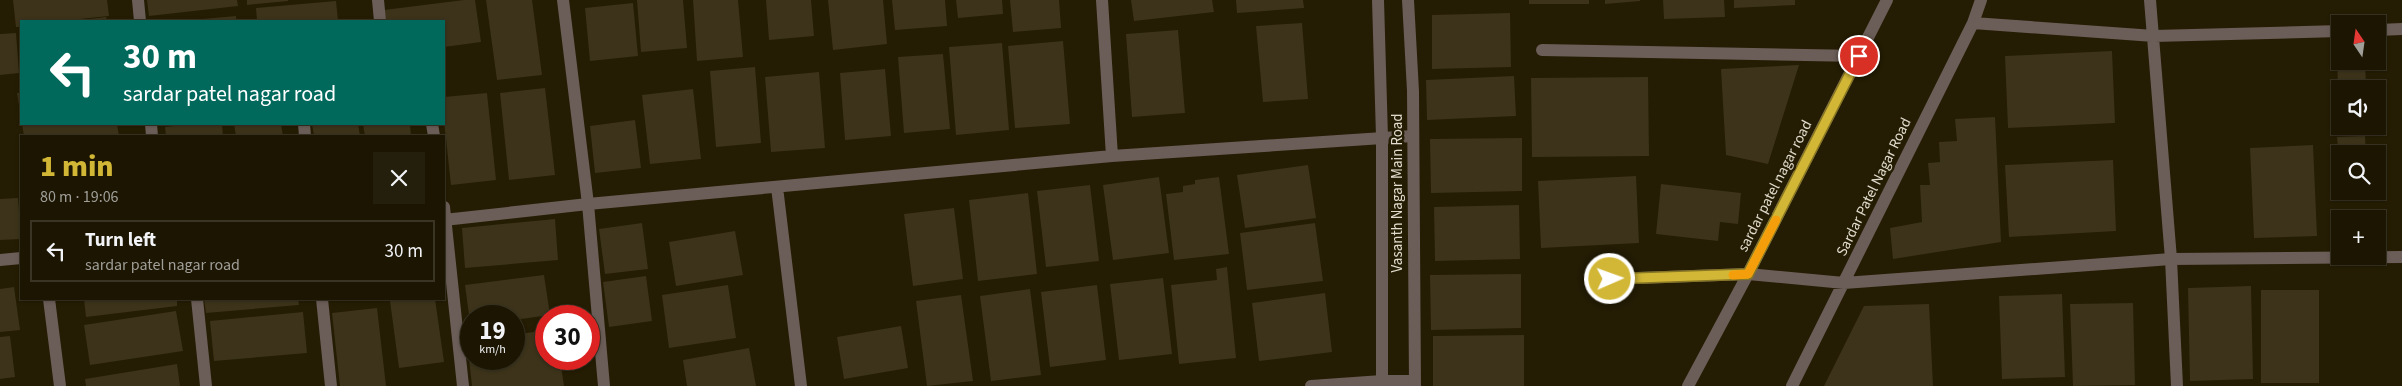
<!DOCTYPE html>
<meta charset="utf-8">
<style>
:root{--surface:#1b1502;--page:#241e0c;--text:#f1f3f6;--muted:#a09f99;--line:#393424;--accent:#d2b736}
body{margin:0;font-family:"Source Sans 3",sans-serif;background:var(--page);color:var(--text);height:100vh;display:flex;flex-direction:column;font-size:19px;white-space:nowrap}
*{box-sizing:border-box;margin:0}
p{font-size:16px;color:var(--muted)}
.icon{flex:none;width:28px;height:28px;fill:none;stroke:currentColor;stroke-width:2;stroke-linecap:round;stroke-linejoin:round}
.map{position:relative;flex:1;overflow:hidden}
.side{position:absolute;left:20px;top:135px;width:425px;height:165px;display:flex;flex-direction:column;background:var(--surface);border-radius:0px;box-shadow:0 1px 4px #0004,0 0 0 1px var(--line)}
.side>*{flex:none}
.top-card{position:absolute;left:20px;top:20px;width:425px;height:105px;border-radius:0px;box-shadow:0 1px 4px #0004,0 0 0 1px var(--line);background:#00695c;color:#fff;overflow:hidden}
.needle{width:32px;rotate:347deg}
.buttons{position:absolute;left:2331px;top:15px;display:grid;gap:10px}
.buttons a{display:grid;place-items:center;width:55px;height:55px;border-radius:0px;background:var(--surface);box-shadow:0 1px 4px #0004,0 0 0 1px var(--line);font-size:25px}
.speed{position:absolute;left:460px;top:305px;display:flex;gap:10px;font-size:25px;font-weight:700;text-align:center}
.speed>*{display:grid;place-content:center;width:65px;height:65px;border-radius:50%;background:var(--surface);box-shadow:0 1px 4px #0004,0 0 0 1px var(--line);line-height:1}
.speed small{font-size:12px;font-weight:400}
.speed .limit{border:8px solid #d22;background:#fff;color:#111}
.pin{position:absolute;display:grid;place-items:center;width:42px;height:42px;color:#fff;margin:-21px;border:2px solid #fff;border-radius:50%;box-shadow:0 1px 5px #0007}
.me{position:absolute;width:55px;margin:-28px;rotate:88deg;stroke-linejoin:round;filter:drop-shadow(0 0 4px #0008)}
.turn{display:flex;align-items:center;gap:18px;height:105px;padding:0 20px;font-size:22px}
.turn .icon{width:65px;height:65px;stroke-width:2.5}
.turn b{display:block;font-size:35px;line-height:42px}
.round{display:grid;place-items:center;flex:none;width:52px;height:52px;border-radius:0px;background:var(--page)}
.summary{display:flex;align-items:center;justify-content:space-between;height:85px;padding:0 20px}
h1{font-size:30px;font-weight:800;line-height:38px;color:var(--accent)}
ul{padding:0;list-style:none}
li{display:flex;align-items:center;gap:15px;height:62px;margin:0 10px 8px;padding:0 10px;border:2px solid var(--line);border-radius:0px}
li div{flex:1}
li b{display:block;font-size:19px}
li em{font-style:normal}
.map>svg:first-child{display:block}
</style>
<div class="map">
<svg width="2402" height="386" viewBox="0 0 2402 386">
<rect width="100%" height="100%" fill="#241c03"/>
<path fill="#3c331a" d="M 13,0 L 107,0 L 109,16 L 80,19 L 81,21 L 21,21 L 20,37 L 19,27 L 16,27 Z
M 147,0 L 237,0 L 238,6 L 149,16 Z
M 247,0 L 288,0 L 288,1 L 247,5 Z
M 464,0 L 475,0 L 481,42 L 444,47 L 444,21 L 385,21 L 384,10 Z
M 486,0 L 532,0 L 542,75 L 497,80 Z
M 637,0 L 683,0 L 687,48 L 641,52 Z
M 693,0 L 738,0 L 743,57 L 697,61 Z
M 766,0 L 811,0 L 814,36 L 769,40 Z
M 828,0 L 883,0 L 887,44 L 833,50 Z
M 892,0 L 945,0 L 947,26 L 895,30 Z
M 956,0 L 1002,0 L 1003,14 L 958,18 Z
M 1010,0 L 1059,0 L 1061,28 L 1013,32 Z
M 1131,0 L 1212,0 L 1214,12 L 1134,21 Z
M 1236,0 L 1303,0 L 1304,8 L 1237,13 Z
M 1529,0 L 1589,0 L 1589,4 L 1529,4 Z
M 1605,0 L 1640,0 L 1640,1 L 1605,4 Z
M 1663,0 L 1724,0 L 1725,17 L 1664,19 Z
M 1734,0 L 1795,0 L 1795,5 L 1734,8 Z
M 336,1 L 338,21 L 257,21 L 256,8 Z
M 633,3 L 638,56 L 590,61 L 585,8 Z
M 1510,13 L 1511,67 L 1432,69 L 1432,15 Z
M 236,16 L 236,21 L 192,21 L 191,20 Z
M 106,17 L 107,21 L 81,21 L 81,20 Z
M 1302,23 L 1308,99 L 1263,102 L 1256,26 Z
M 1178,30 L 1185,113 L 1132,117 L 1126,34 Z
M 16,33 L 19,73 L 0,75 L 0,34 Z
M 1063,41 L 1070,124 L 1015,128 L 1008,46 Z
M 1002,43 L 1009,130 L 956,135 L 949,47 Z
M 2112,51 L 2115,123 L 2008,128 L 2005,56 Z
M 2340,52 L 2340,61 L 2365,61 L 2366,89 L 2338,89 L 2337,53 Z
M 943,54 L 950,129 L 904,133 L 898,57 Z
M 1799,65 L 1768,164 L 1726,155 L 1721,69 Z
M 755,67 L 761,143 L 716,147 L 710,71 Z
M 885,69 L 891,136 L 845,140 L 840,73 Z
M 819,72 L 825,148 L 771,152 L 765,77 Z
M 1514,76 L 1516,116 L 1427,120 L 1426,80 Z
M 1648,77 L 1649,156 L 1532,157 L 1531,78 Z
M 545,88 L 555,175 L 509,180 L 500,93 Z
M 693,89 L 701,159 L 650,164 L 642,95 Z
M 17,93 L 21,93 L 21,112 L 20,112 Z
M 487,93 L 496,180 L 451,185 L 444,121 L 444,97 Z
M 1995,117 L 2001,242 L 1893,259 L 1890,228 L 1922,222 L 1920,185 L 1930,185 L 1928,163 L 1940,162 L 1939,142 L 1957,141 L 1955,119 Z
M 635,120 L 641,168 L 595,173 L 590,126 Z
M 22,124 L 117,124 L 119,136 L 24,136 Z
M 193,124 L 222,124 L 223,136 L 166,136 L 165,127 Z
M 234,124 L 281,124 L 283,136 L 236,136 Z
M 312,124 L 358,124 L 360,136 L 314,136 Z
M 363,124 L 410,124 L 411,136 L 365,136 Z
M 2365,136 L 2366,154 L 2340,154 L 2339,158 L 2337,137 Z
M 1522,138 L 1522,191 L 1431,193 L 1430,139 Z
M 2313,145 L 2317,236 L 2254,238 L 2250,148 Z
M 2113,160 L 2116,231 L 2009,237 L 2005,165 Z
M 1308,165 L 1316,218 L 1245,228 L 1237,175 Z
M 1636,176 L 1639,243 L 1541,248 L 1538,181 Z
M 1159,177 L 1169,253 L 1113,260 L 1103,185 Z
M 1219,177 L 1229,254 L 1174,260 L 1166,194 L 1183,192 L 1183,186 L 1195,184 L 1195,180 Z
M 1661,184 L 1741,193 L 1738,224 L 1720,222 L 1718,241 L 1656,234 Z
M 1090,185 L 1099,261 L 1046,267 L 1037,191 Z
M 1028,193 L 1037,274 L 978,281 L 969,200 Z
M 18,198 L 21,239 L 0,240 L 0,199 Z
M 1519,205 L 1520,259 L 1435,261 L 1434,207 Z
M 954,208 L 963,279 L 913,286 L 904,214 Z
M 555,219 L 558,260 L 465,268 L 462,228 Z
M 642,223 L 648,269 L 605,274 L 599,229 Z
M 1315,223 L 1323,281 L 1247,290 L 1240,233 Z
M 735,231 L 743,275 L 676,286 L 669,242 Z
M 1227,267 L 1236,358 L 1179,364 L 1171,285 L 1217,280 L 1216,269 Z
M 1521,274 L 1521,328 L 1431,330 L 1430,275 Z
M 544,275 L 550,315 L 514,320 L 514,316 L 471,316 L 470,322 L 465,285 Z
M 646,276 L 652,321 L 609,327 L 603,282 Z
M 1163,278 L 1172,354 L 1119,360 L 1110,284 Z
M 728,285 L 736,338 L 669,348 L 662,295 Z
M 1097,285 L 1106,360 L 1050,367 L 1041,292 Z
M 2251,286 L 2253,379 L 2190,381 L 2188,288 Z
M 14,287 L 20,330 L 0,332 L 0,289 Z
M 1030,289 L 1041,375 L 991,381 L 980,296 Z
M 2261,290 L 2319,290 L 2319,383 L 2261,383 Z
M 1325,293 L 1332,352 L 1259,361 L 1252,303 Z
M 2062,294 L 2065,377 L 2002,379 L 1999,296 Z
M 961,295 L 973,381 L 927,386 L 916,301 Z
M 84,299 L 177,299 L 177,306 L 86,317 Z
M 204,299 L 298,299 L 299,305 L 206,313 Z
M 405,299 L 435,299 L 444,362 L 399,368 L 390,301 Z
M 2133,303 L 2135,385 L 2073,386 L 2070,304 Z
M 1929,304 L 1933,386 L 1824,386 L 1864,306 Z
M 377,308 L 386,386 L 340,386 L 332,313 Z
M 176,311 L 183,351 L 90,365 L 84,325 Z
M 303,312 L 307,353 L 214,361 L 210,321 Z
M 901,326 L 908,368 L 844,379 L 837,337 Z
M 546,330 L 546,359 L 560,359 L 564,386 L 472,386 L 467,341 L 471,341 L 471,359 L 514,359 L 514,335 Z
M 1524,335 L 1524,386 L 1433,386 L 1433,336 Z
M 10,336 L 15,377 L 0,379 L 0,337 Z
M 749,348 L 756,386 L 687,386 L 683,360 Z
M 177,364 L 180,386 L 86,386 L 85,379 Z"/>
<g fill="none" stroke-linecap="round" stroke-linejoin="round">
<path stroke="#6b5d57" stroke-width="12" d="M 138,0 L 140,21
M 378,0 L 380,21
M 563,0 L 588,204 L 604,386
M 1102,0 L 1112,156
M 2150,0 L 2171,259 L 2177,386
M 1973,23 L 2154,36 L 2340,31
M 2378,30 L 2402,29
M 1542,50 L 1859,56
M 151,124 L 152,136
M 304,124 L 305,136
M 432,124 L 434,136
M 777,187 L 801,386
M 444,207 L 463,386
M 444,220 L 588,204 L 1112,156 L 1413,136
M 0,260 L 21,258
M 1610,279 L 1748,274 L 1844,283 L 2171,259 L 2402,257
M 49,299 L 60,386
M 197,299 L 206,386
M 322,299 L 331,386
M 1311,386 L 1382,381 L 1414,381
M 1688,386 L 1748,274 L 1887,0
M 1792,386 L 1973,23 L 1981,0"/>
<path stroke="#6b5d57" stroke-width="12" d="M 1378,0 L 1382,137 L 1382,386
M 1408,0 L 1413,91 L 1415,386"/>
</g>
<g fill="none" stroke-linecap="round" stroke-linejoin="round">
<g stroke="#887723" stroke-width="12">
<path id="route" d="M 1610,279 L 1748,274 L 1859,56"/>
</g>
<use href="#route" stroke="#d2b736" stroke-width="9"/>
<path stroke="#f59e0b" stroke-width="9" d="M 1733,275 L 1748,274 L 1776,220"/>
</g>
<g text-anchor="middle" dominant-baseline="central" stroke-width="5" stroke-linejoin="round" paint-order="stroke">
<g font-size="15" fill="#e1dccd" stroke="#241c03">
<text transform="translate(1775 186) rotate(-63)">sardar patel nagar road</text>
<text transform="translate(1874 187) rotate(-64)">Sardar Patel Nagar Road</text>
<text transform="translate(1397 193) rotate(-90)">Vasanth Nagar Main Road</text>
</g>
</g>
</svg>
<div class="buttons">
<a><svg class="needle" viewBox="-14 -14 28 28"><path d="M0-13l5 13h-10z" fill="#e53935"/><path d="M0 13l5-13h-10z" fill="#a09f99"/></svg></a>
<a><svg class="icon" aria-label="sound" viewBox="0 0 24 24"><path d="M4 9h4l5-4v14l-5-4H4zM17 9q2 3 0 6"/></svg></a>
<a><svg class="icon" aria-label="search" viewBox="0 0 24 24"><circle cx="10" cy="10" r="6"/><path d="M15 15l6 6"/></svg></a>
<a>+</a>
</div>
<div class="speed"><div>19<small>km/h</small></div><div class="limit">30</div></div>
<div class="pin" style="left:1859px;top:56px;background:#d93025"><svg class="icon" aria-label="arrive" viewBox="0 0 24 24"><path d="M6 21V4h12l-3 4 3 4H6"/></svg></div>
<svg class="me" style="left:1610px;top:279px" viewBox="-20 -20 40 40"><circle r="17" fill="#d2b736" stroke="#fff" stroke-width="3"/><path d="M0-11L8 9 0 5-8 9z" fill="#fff"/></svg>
<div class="top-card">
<div class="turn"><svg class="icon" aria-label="left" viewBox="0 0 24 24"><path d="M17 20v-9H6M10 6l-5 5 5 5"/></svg><div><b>30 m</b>sardar patel nagar road</div></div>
</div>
<section class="side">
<div class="summary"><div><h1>1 min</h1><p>80 m · 19:06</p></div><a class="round"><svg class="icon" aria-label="close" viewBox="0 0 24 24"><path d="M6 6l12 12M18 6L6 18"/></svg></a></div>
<ul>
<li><svg class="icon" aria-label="left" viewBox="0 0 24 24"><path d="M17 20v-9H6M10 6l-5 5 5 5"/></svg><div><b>Turn left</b><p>sardar patel nagar road</p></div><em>30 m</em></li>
</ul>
</section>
</div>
